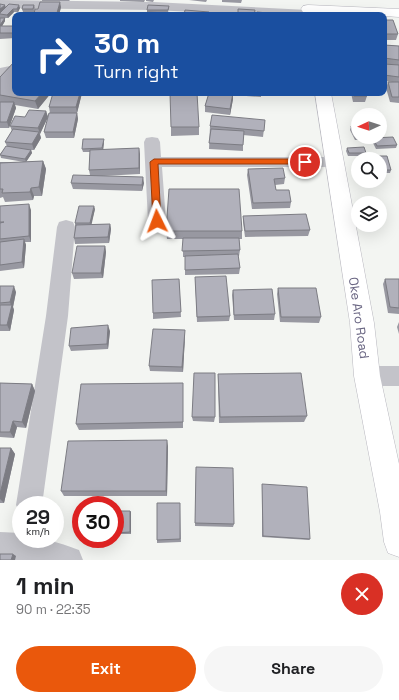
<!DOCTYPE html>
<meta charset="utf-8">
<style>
:root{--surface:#fff;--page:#f6f6f6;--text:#202124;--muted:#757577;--accent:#ea580c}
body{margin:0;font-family:"Space Grotesk",sans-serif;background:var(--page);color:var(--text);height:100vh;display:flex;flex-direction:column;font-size:15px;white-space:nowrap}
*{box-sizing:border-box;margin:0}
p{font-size:13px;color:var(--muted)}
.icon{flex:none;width:22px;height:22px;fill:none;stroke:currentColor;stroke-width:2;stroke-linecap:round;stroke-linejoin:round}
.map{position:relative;height:560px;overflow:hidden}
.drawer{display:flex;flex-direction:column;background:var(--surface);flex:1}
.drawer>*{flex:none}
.top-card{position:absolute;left:12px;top:12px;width:375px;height:84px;border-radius:8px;box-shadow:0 4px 16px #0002;background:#1a4fa0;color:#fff;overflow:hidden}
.needle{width:26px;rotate:267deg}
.tools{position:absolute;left:351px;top:108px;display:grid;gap:8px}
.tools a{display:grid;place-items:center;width:36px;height:36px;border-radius:50%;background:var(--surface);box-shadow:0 4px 16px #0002;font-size:20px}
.speed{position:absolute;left:12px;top:496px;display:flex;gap:8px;font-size:20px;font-weight:700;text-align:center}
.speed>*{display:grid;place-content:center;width:52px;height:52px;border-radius:50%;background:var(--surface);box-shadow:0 4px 16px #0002;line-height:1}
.speed small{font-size:10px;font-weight:400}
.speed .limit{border:6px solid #d22;background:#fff;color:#111}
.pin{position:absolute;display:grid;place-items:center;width:34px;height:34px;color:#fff;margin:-17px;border:2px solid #fff;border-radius:50%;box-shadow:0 1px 4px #0007}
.me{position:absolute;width:44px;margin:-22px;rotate:357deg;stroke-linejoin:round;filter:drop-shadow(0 0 3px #0008)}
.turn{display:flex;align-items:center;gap:14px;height:84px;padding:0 16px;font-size:18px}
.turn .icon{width:52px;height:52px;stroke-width:2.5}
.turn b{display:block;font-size:28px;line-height:34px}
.round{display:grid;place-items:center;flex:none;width:42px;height:42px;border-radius:21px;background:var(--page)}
.overview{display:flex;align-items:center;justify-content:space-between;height:68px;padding:0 16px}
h1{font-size:24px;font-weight:800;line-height:30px}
.action{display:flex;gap:8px;margin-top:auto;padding:8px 16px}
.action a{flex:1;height:46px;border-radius:24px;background:var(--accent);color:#fff;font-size:16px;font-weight:800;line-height:46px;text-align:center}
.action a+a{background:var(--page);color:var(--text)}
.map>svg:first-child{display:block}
</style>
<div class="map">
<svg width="399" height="560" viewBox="0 0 399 560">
<rect width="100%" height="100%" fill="#f3f5f2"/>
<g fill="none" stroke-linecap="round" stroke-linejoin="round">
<g stroke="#b8b7bf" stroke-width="1">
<path id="secondary" d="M 308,5 L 399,9 L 399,17 L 384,16 L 384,15 L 352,15 L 303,12 L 301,9 L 303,6 Z
M 315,93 L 331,93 L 374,323 L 380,376 L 399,464 L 399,557 L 388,553 L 384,542 L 380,512 L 354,376 L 350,323 Z"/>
</g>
<path fill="#c3c3c9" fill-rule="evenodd" d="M 0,0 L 153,2 L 308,10 L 312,11 L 314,14 L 256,15 L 153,10 L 0,8 Z
M 15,65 L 15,73 L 0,76 L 0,68 Z
M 152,137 L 158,138 L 160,142 L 161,157 L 335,157 L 341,158 L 343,162 L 341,166 L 335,167 L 162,167 L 166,221 L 163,226 L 157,228 L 151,226 L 148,221 L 144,142 L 146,138 Z
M 66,220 L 73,222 L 75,227 L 68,316 L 42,505 L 21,505 L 21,515 L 16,505 L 46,316 L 57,227 L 59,222 Z
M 367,366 L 399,366 L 399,386 L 367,386 L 359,383 L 356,376 L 359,369 Z
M 0,532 L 21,533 L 21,539 C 45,539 56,541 79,550 L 83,560 L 0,560 Z"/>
<use href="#secondary" fill="#fff" fill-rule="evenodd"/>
</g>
<path fill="#9898a1" d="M 42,0 L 70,0 L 69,1 L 42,1 Z
M 120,0 L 145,0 L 144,2 L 120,1 Z
M 146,0 L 154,0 L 153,2 L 146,1 Z
M 189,0 L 207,0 L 206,2 Z
M 222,0 L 242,0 L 241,3 L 222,2 Z
M 34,5 L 35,8 L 34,12 L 23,12 L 22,9 Z
M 169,6 L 168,13 L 147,12 L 147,10 Z
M 6,7 L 20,8 L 18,12 L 14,12 L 8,18 L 5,18 L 5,21 L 2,26 L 15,26 L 15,38 L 0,39 L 0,13 Z
M 61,7 L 59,15 L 34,15 L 34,14 Z
M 384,20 L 398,34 L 396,40 L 384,40 Z
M 384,45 L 399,46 L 399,103 L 390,102 L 386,88 L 388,82 L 392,82 L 384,81 Z
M 0,77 L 15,93 L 51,93 L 38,109 L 15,105 L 16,108 L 9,128 L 0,128 Z
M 82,93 L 77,113 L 78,119 L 74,138 L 46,138 L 44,132 L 50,113 L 49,107 Z
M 209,93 L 261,93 L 261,97 L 233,95 L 233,99 L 230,115 L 205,112 L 205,106 Z
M 351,93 L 366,93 L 367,96 L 365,102 L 353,102 Z
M 46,111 L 48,117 L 40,134 L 41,138 L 34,150 L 31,150 L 32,153 L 26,162 L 43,161 L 46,169 L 42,196 L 34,196 L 33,200 L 5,202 L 3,197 L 0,198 L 0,162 L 24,162 L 1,158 L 0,154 L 7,146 L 5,142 L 12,131 L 10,126 L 25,117 Z
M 265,120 L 263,137 L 243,135 L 243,151 L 209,149 L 210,126 Z
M 351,126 L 358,126 L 358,137 L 373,137 L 372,139 L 355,140 L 350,130 Z
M 171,127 L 199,127 L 199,135 L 171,136 Z
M 373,138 L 397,145 L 396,148 L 376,149 L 372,141 Z
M 104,142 L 103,150 L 139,148 L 140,174 L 102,176 L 144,183 L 142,191 L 73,189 L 71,183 L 90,175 L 89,170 L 90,152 L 83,152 L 82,149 Z
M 347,148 L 366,153 L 365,156 L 348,156 L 346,151 Z
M 369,156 L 387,156 L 391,170 L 390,173 L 380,173 L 380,159 L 368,159 Z
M 248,169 L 285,178 L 284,184 L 275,185 L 276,190 L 291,202 L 290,208 L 252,209 L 247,175 Z
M 0,206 L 31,210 L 31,242 L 25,242 L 26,245 L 24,268 L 0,271 Z
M 95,209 L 91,224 L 110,224 L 111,229 L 109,243 L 75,244 L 74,238 L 75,226 L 75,223 Z
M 243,216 L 310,230 L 308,236 L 245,237 L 243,222 Z
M 166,231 L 242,231 L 242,239 L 239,239 L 240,250 L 239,256 L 238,256 L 240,268 L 239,274 L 185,275 L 185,257 L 183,257 L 183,239 L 167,239 Z
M 105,246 L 106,252 L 103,278 L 74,279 L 72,273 Z
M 195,277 L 230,316 L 229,321 L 197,322 Z
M 179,279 L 181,317 L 153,319 L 153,313 Z
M 385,279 L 399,279 L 399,314 L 388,313 L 383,284 Z
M 0,286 L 16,292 L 13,307 L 14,310 L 10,331 L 0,331 Z
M 278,288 L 321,317 L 319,323 L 280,322 L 277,294 Z
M 233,290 L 275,314 L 274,320 L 234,320 L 232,295 Z
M 399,322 L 399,334 L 397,327 Z
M 110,331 L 108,349 L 71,351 L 69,346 Z
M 185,336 L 183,372 L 150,371 L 149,366 Z
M 218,374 L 307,416 L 304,422 L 219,423 L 218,381 Z
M 0,383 L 32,384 L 35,391 L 26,428 L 17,427 L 14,438 L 0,437 Z
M 183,390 L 183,428 L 79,430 L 76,424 Z
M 192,417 L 215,417 L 214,422 L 193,421 Z
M 168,446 L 167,496 L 64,496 L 61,491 Z
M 0,448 L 11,448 L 15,454 L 4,503 L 0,503 Z
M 196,467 L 234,524 L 233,527 L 195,526 Z
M 262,484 L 310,539 L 309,540 L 262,537 Z
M 180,507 L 181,542 L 157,543 L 157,540 Z
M 115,511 L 130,511 L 131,512 L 131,534 L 115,534 Z"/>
<path fill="#7c7c83" d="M 60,2 L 61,7 L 59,15 L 58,15 L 57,13 Z
M 5,5 L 6,8 L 0,13 L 0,9 Z
M 19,5 L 20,8 L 18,12 L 17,9 Z
M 13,9 L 14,12 L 8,18 L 7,15 Z
M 5,18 L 5,21 L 1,28 L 0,25 Z
M 42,93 L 51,93 L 38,109 L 35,101 Z
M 80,93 L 82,93 L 77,113 L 76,107 Z
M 233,93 L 233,99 L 230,115 L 230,109 Z
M 14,102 L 16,108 L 9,128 L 7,122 Z
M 46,111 L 48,117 L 40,134 L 38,128 Z
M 77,113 L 78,119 L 74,138 L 73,132 Z
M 39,132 L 41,138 L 34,150 L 32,144 Z
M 104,139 L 104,142 L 103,151 L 102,148 Z
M 139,148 L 140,154 L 140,174 L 139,168 Z
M 31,150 L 32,153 L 26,162 L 25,159 Z
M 43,161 L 46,169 L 42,196 L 39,187 Z
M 143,177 L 144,183 L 142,191 L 142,185 Z
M 31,188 L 34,196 L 33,200 L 30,192 Z
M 29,204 L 31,210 L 31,242 L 29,236 Z
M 94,206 L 95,209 L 91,227 L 90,223 Z
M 110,224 L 111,229 L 109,243 L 108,237 Z
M 24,239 L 26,245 L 24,268 L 22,262 Z
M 105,246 L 106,252 L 103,278 L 101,273 Z
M 14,286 L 16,292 L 13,307 L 14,310 L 10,331 L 7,325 L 11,306 L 10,302 Z
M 108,325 L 110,331 L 108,349 L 107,344 Z
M 185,330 L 185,336 L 183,372 L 182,367 Z
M 32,384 L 35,391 L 26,428 L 22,422 Z
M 13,421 L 17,427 L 14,438 L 10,432 Z
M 167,440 L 168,446 L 167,496 L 166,491 Z
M 11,448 L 15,454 L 4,503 L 0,499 L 0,494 Z
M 130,511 L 131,512 L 131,534 L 130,532 Z
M 13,554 L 16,556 L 15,560 L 11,560 Z"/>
<path fill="#b1b1bb" stroke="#7c7c83" d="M 40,2 L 60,2 L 57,13 L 34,14 L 35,9 L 38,9 Z
M 0,4 L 5,5 L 0,9 Z
M 9,4 L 19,5 L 17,9 L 13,9 L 7,15 L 0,14 L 0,13 Z
M 23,5 L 34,5 L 33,9 L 22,9 Z
M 148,5 L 169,6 L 168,10 L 147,10 Z
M 238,9 L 255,10 L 254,15 L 238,15 Z
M 185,10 L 209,12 L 208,15 L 184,15 Z
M 147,12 L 167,13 L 166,15 L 145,15 Z
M 257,12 L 279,14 L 279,15 L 256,15 Z
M 229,13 L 230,15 L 215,15 L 215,14 Z
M 0,18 L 5,18 L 0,25 Z
M 384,20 L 393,20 L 398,34 L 384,34 Z
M 0,26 L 15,26 L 15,33 L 0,33 Z
M 384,45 L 399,46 L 399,60 L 384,58 Z
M 15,61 L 15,93 L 42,93 L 35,101 L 0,95 L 0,77 Z
M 384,64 L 399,65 L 399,77 L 384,75 Z
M 388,82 L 399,82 L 399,97 L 392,97 Z
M 53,93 L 80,93 L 76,107 L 49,107 Z
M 170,93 L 197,93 L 199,127 L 171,127 Z
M 209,93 L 233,93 L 230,109 L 205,106 Z
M 354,93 L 366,93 L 367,96 L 354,96 Z
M 0,102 L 14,102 L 7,122 L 0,122 Z
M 29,110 L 46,111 L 38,128 L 10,126 L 15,116 L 25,117 Z
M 49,113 L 77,113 L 73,132 L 44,132 Z
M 212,115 L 265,120 L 264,131 L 210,126 Z
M 351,126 L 358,126 L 358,136 L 355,137 Z
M 13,129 L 39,132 L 32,144 L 5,142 Z
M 211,129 L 244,131 L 243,145 L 209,143 Z
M 393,137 L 397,145 L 377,146 L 373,138 Z
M 83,139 L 104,139 L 102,148 L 82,149 Z
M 6,146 L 31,150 L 25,159 L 0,155 Z
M 364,147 L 366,153 L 349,153 L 347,148 Z
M 139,148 L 139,168 L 89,170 L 90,150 Z
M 369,156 L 387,156 L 391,170 L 380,170 L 380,159 L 370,159 Z
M 43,161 L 39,187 L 31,188 L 30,192 L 2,193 L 3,189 L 0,189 L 0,163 Z
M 283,168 L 285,178 L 274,179 L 276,190 L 289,190 L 291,202 L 253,203 L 248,169 Z
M 73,175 L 143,177 L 142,185 L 71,183 Z
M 169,189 L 239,189 L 242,231 L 166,231 Z
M 29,204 L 29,236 L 0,239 L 0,223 L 4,222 L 0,222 L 0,206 Z
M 79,206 L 94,206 L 90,223 L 75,223 Z
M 306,214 L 310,230 L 245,231 L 243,216 Z
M 110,224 L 108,237 L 74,238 L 76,225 Z
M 183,238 L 239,238 L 240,250 L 182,251 Z
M 24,239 L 22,262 L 0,265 L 0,242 Z
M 77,246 L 105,246 L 101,273 L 72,273 Z
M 238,254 L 240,268 L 185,270 L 185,256 Z
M 226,276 L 230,316 L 197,317 L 195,277 Z
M 179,279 L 181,312 L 153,313 L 152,280 Z
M 385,279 L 399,279 L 399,308 L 390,307 Z
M 0,286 L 14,286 L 10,302 L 0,303 Z
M 278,288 L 316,288 L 321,317 L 281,317 Z
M 272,289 L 275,314 L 234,315 L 233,290 Z
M 0,305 L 12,305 L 7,325 L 0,325 Z
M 108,325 L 107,344 L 69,346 L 71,328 Z
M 153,329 L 185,330 L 182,367 L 149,366 Z
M 194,373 L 215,373 L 215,417 L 192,417 Z
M 301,373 L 307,416 L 220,417 L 218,374 Z
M 0,383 L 32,384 L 22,422 L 13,421 L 10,432 L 0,432 Z
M 183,383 L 183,422 L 76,424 L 81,384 Z
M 167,440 L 166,491 L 61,491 L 68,441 Z
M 0,448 L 11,448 L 0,494 Z
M 196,467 L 233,468 L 234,524 L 195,523 Z
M 262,484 L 307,487 L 310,539 L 263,536 Z
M 157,503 L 180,503 L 180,539 L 157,540 Z
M 115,511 L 130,511 L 130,532 L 115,533 Z
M 0,554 L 13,554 L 11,560 L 0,560 Z"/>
<path fill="#ea580c" stroke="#983908" d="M 154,159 L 305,159 L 309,162 L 305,164 L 158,164 L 161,221 L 157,224 L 153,221 L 150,162 Z"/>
<g text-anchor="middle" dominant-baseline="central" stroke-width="4" stroke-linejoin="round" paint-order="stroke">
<g font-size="13" fill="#696582" stroke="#fff">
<text transform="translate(359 318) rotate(82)">Oke Aro Road</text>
</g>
</g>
</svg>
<div class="tools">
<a><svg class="needle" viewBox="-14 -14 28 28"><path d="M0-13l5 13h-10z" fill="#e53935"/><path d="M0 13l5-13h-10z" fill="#757577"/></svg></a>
<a><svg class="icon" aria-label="search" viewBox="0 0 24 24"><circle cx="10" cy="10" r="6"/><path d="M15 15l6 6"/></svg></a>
<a><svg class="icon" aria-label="layers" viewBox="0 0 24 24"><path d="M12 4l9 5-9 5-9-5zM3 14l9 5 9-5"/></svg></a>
</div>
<div class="speed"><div>29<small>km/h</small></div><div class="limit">30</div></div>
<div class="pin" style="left:305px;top:162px;background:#d93025"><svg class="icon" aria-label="arrive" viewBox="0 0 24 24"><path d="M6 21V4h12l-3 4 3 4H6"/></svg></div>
<svg class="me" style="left:157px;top:221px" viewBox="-20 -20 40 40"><path d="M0-17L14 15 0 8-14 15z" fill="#ea580c" stroke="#fff" stroke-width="4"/></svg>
<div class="top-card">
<div class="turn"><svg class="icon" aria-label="right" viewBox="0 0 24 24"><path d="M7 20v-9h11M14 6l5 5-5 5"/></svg><div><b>30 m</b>Turn right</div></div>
</div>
</div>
<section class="drawer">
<div class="overview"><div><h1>1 min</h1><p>90 m · 22:35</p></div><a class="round" style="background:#d93025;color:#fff"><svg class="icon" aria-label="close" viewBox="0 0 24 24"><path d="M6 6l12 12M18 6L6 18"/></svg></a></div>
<div class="action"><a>Exit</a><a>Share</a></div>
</section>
